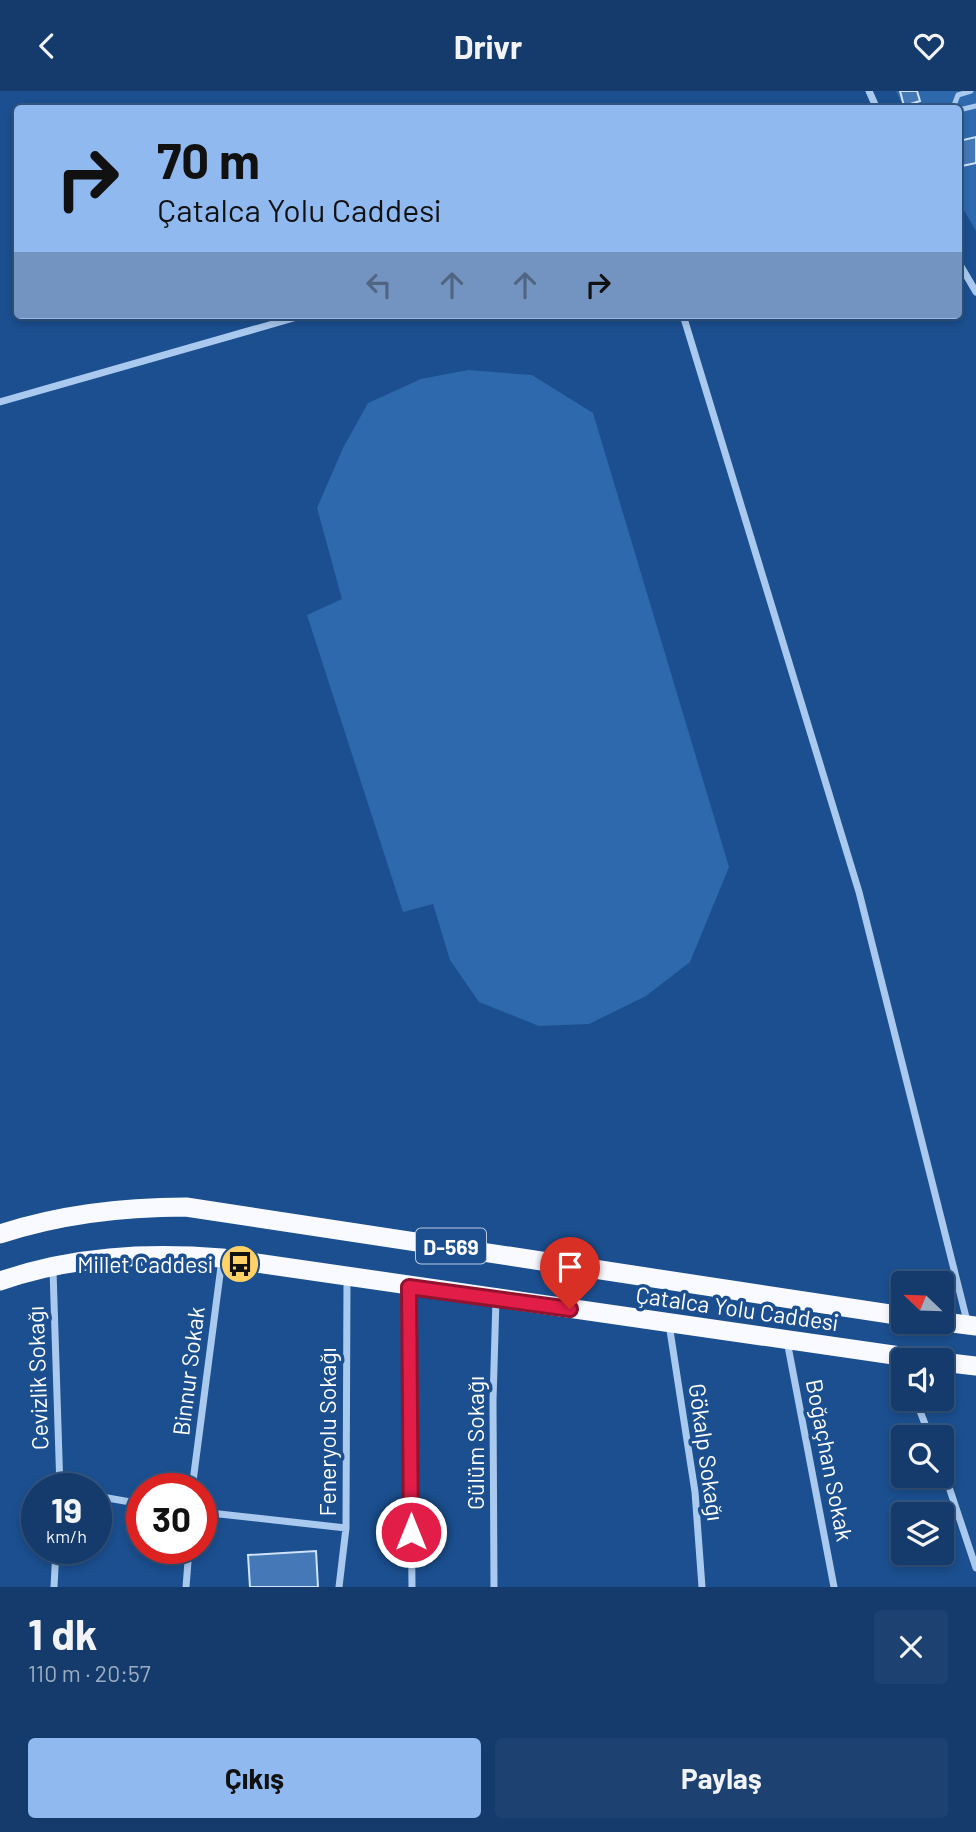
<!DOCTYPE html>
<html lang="tr">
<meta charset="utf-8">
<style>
:root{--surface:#143b6b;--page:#1d4271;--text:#f1f3f6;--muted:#9dadc1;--line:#33557e;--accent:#90b9f0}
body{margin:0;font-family:Barlow,sans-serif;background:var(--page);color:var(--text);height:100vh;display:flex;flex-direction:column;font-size:26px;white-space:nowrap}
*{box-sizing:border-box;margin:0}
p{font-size:23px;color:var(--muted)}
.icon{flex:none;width:38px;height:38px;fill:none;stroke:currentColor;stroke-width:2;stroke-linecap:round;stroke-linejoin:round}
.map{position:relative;height:1496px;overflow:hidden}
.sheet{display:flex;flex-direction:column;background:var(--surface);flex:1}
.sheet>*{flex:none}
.top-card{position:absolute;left:14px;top:14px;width:948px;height:214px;border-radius:7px;box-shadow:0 4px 10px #0003,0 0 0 2px var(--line);background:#90b9f0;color:#111;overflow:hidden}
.needle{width:46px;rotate:293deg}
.controls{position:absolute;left:891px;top:1180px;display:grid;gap:14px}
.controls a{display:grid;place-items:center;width:63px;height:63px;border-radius:7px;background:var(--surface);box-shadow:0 4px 10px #0003,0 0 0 2px var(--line);font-size:35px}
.speed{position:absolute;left:21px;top:1382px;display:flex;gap:14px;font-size:35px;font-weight:700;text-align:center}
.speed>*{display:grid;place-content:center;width:91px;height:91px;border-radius:50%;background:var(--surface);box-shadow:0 4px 10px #0003,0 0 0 2px var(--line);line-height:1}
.speed small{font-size:18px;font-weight:400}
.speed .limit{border:10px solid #d22;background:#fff;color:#111}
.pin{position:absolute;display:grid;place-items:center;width:60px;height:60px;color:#fff;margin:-72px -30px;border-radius:50% 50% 50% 0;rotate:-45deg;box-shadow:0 0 7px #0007}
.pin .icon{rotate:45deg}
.me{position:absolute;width:77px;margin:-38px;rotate:0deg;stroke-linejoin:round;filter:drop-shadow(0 0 5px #0008)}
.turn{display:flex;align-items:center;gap:24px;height:147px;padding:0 28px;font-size:32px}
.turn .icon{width:91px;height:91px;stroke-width:2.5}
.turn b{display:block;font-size:49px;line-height:60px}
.lanes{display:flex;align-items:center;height:66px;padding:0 28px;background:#0003;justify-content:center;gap:35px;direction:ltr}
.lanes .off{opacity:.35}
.round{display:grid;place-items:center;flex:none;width:74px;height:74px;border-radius:7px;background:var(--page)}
.headline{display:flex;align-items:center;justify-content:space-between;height:119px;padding:0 28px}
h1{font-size:42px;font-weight:700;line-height:52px}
.cta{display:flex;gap:14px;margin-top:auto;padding:14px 28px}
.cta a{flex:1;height:80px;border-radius:7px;background:var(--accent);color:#111;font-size:28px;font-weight:700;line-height:80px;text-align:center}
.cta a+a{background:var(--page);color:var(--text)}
header{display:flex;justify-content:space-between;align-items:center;height:91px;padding:0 28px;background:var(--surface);font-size:32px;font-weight:700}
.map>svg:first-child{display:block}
</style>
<header><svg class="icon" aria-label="back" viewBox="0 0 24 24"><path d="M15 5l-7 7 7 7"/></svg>Drivr<svg class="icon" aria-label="heart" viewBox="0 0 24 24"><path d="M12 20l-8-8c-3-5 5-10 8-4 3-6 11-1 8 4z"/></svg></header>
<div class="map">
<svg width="976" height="1496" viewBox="0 0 976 1496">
<rect width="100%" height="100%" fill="#1b4f8f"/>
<path fill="#2e69ad" d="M 896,0 L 976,0 L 976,140 L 959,111 L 959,18 L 904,17 Z
M 468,279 L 532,284 L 593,322 L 729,776 L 690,871 L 646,905 L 589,933 L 539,935 L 479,911 L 450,869 L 433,813 L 403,821 L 307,524 L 342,508 L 317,417 L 343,357 L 368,312 L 421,288 Z"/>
<path fill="#4478b7" stroke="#cfe3fa" stroke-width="2" d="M 900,0 L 917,0 L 920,10 L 904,15 Z
M 976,46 L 976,72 L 962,75 L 959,50 Z
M 316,1460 L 318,1496 L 250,1496 L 248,1464 Z"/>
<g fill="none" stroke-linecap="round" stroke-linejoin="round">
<path stroke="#a9c9ee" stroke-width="5" d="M 953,17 L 958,4 L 971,0
M 959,19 L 976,15"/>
<path stroke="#a9c9ee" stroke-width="7" d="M 869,0 L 877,18
M 959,172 L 976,201
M 683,224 L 859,801 L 967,1230
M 0,311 L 304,224
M 53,1179 L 60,1398
M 409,1196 L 412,1496
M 669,1233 L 695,1401 L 702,1496
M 787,1250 L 834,1496
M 915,1307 L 930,1346
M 942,1375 L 976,1477
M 192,1398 L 222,1168
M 96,1405 L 142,1413
M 201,1421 L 346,1437
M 54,1496 L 56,1458
M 186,1496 L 189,1458
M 339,1496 L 346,1437 L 347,1186
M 494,1496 L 493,1310 L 496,1208"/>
<path stroke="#f8faff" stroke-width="19" d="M 0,1143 C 61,1123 122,1116 186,1116 L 903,1225
M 0,1190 C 72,1165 146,1161 222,1167 L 928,1269
M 937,1230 L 976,1235
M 942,1271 L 976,1275"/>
</g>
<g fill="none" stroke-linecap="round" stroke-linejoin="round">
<g stroke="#92132f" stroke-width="18">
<path id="route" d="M 411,1441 L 409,1196 L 570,1218"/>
</g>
<use href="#route" stroke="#e11d48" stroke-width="12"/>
</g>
<defs>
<g id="bus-disc" transform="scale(2.0125)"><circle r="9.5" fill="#ffd166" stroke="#1b4f8f"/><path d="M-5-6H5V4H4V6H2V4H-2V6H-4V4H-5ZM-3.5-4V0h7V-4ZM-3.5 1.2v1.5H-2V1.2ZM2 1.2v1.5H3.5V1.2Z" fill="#111"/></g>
</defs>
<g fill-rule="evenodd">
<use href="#bus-disc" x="240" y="1173"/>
</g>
<g text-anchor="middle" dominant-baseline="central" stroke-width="7" stroke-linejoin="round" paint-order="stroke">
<rect fill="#1b4f8f" stroke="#bbcadd" stroke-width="2" x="416" y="1137.5" width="70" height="35" rx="5"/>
<g font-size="21" font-weight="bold" fill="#fff">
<text x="451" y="1155">D-569</text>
</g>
<g font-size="23" fill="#fff" stroke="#1b4f8f" text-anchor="end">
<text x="213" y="1173">Millet Caddesi</text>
</g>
<g font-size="23" fill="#fff" stroke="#1b4f8f">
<text transform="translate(737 1217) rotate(8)">Çatalca Yolu Caddesi</text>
<text transform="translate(188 1280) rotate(-83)">Binnur Sokak</text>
<text transform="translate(37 1287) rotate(-92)">Cevizlik Sokağı</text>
<text transform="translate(327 1341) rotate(-90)">Feneryolu Sokağı</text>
<text transform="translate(475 1352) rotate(-90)">Gülüm Sokağı</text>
<text transform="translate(707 1361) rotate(82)">Gökalp Sokağı</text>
<text transform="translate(830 1369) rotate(79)">Boğaçhan Sokak</text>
</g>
</g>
</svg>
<div class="controls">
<a><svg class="needle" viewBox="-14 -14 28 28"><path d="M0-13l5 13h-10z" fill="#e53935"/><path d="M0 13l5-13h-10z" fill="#9dadc1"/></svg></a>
<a><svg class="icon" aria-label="sound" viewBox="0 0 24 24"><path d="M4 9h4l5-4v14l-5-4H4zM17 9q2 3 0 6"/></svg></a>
<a><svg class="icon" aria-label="search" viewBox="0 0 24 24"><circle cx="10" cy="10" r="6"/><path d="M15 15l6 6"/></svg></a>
<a><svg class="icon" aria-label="layers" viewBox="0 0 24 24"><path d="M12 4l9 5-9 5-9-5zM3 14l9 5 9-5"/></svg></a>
</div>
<div class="speed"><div>19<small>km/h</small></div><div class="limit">30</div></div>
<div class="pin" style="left:570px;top:1218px;background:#d93025"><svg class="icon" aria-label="arrive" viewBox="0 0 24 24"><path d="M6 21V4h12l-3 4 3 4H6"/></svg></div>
<svg class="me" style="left:411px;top:1441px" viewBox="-20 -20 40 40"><circle r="17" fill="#e11d48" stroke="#fff" stroke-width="3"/><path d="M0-11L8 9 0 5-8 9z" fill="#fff"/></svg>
<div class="top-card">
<div class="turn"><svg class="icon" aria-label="right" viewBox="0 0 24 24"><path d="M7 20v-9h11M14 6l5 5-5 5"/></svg><div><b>70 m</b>Çatalca Yolu Caddesi</div></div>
<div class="lanes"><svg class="icon off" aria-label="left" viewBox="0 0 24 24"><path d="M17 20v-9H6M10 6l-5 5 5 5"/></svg><svg class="icon off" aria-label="ahead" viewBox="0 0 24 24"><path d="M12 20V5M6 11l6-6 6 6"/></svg><svg class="icon off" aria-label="ahead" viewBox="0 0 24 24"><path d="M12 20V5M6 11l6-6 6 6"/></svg><svg class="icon" aria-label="right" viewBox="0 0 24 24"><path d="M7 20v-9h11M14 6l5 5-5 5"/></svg></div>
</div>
</div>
<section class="sheet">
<div class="headline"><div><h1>1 dk</h1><p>110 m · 20:57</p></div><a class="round"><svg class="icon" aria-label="close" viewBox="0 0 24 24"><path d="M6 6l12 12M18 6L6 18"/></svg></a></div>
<div class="cta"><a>Çıkış</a><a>Paylaş</a></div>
</section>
